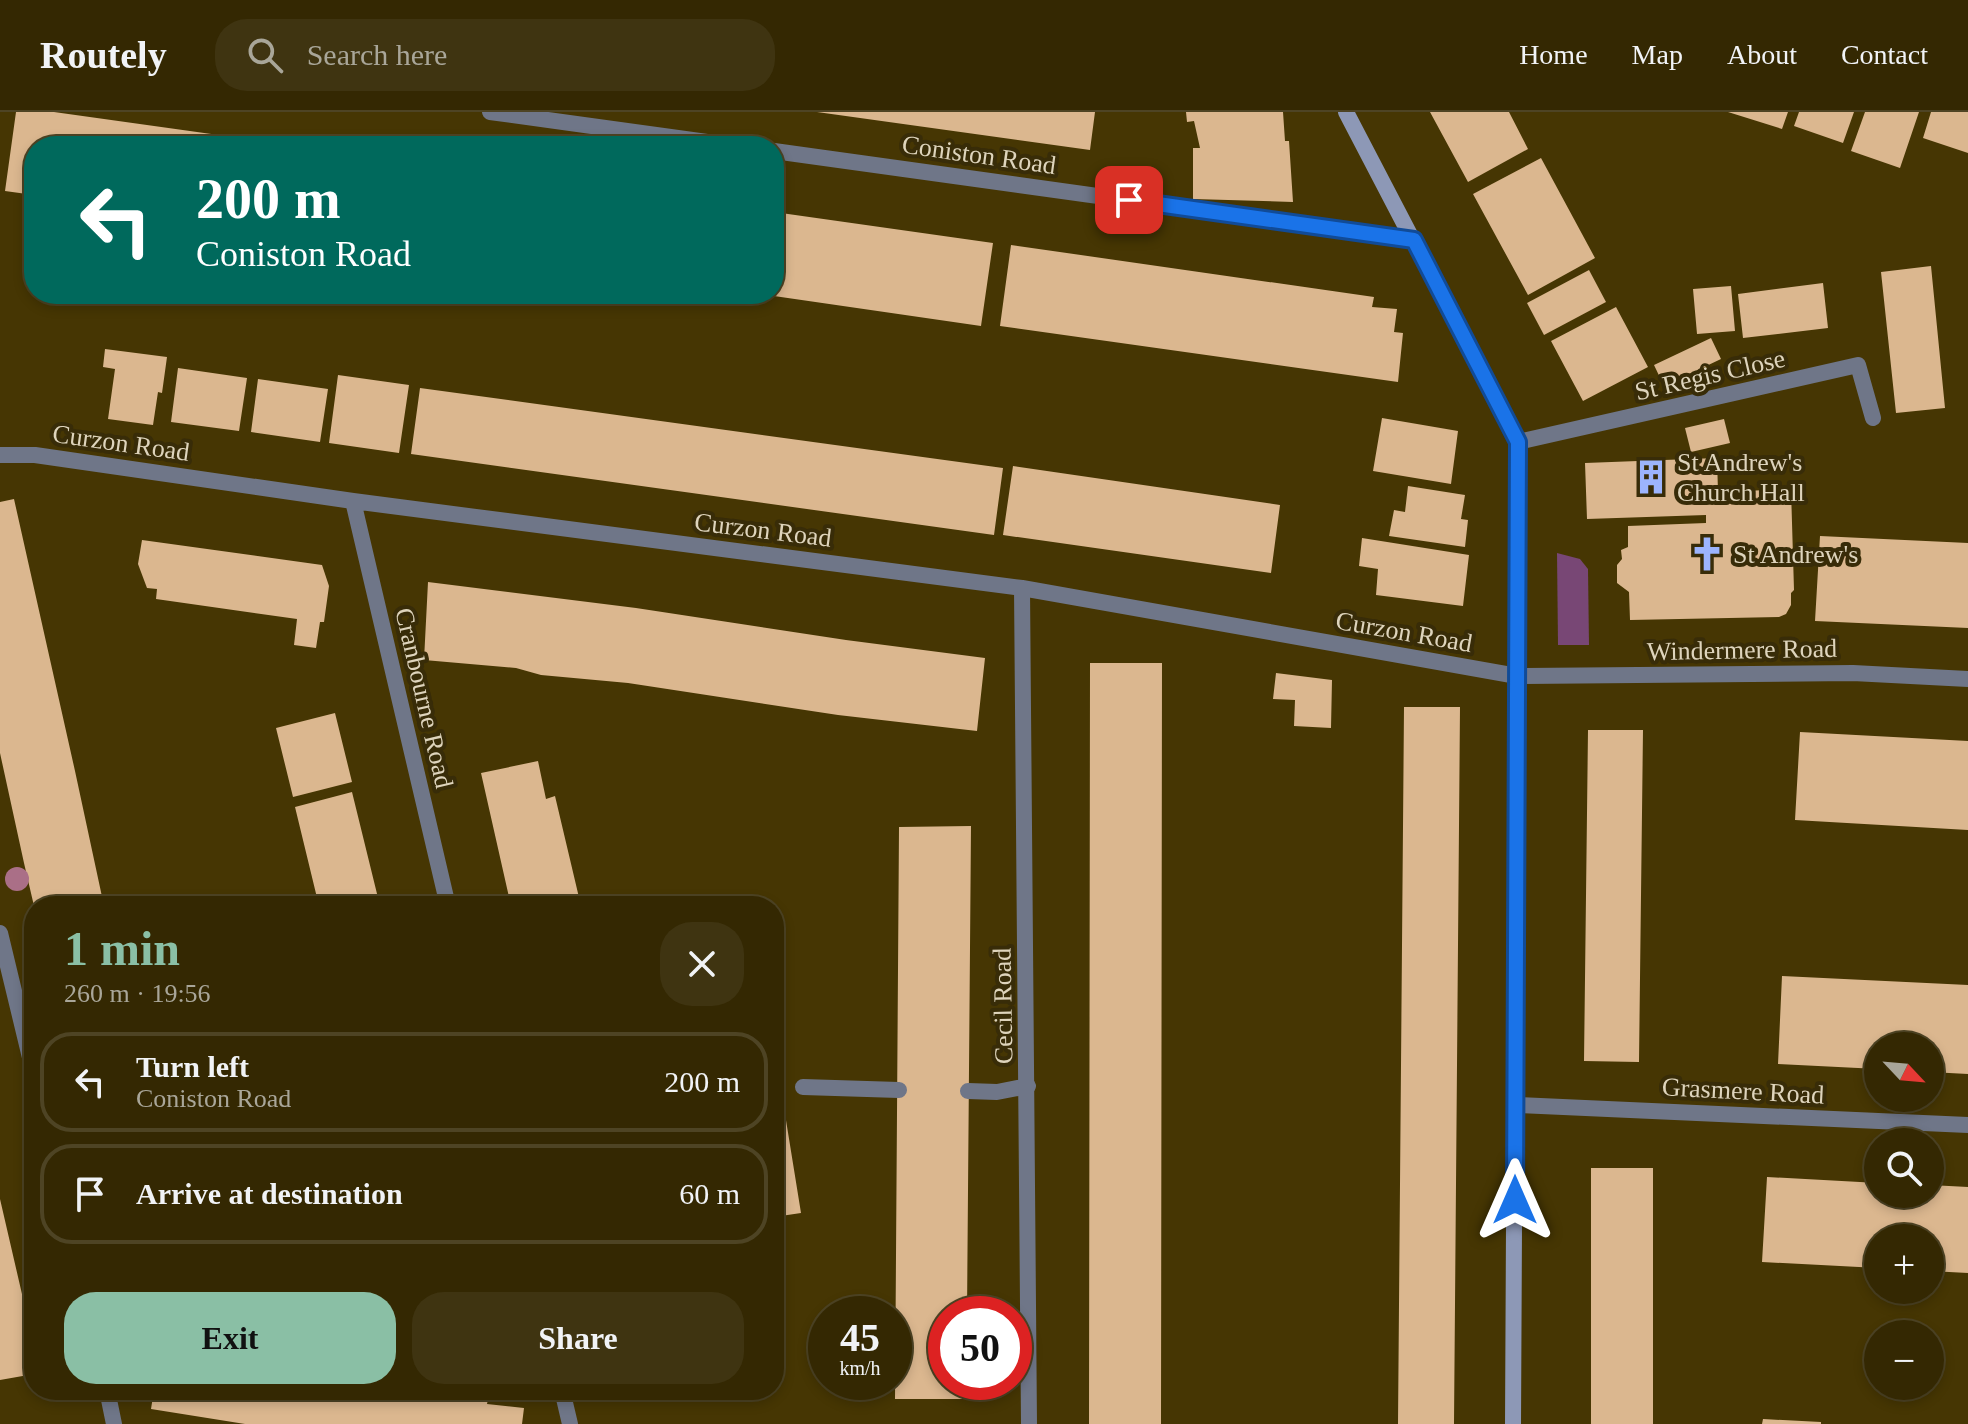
<!DOCTYPE html>
<meta charset="utf-8">
<style>
:root{--surface:#342802;--page:#3f3411;--text:#f1f3f6;--muted:#a9a699;--line:#4e4424;--accent:#8abfa5}
body{margin:0;font-family:Georgia,serif;background:var(--page);color:var(--text);height:100vh;display:flex;flex-direction:column;font-size:30px;white-space:nowrap}
*{box-sizing:border-box;margin:0}
p{font-size:26px;color:var(--muted)}
.icon{flex:none;width:44px;height:44px;fill:none;stroke:currentColor;stroke-width:2;stroke-linecap:round;stroke-linejoin:round}
.map{position:relative;flex:1;overflow:hidden}
.side{position:absolute;left:24px;top:784px;width:760px;height:504px;display:flex;flex-direction:column;background:var(--surface);border-radius:32px;box-shadow:0 4px 12px #0003,0 0 0 2px var(--line)}
.side>*{flex:none}
.hud{position:absolute;left:24px;top:24px;width:760px;height:168px;border-radius:32px;box-shadow:0 4px 12px #0003,0 0 0 2px var(--line);background:#00695c;color:#fff;overflow:hidden}
.needle{width:52px;rotate:116deg}
.tools{position:absolute;left:1864px;top:920px;display:grid;gap:16px}
.tools a{display:grid;place-items:center;width:80px;height:80px;border-radius:50%;background:var(--surface);box-shadow:0 4px 12px #0003,0 0 0 2px var(--line);font-size:40px}
.speed{position:absolute;left:808px;top:1184px;display:flex;gap:16px;font-size:40px;font-weight:700;text-align:center}
.speed>*{display:grid;place-content:center;width:104px;height:104px;border-radius:50%;background:var(--surface);box-shadow:0 4px 12px #0003,0 0 0 2px var(--line);line-height:1}
.speed small{font-size:20px;font-weight:400}
.speed .limit{border:12px solid #d22;background:#fff;color:#111}
.pin{position:absolute;display:grid;place-items:center;width:68px;height:68px;color:#fff;margin:-34px;border-radius:16px;box-shadow:0 4px 12px #0006}
.me{position:absolute;width:88px;margin:-44px;rotate:0deg;stroke-linejoin:round;filter:drop-shadow(0 0 6px #0008)}
.turn{display:flex;align-items:center;gap:28px;height:168px;padding:0 40px;font-size:36px}
.turn .icon{width:104px;height:104px;stroke-width:2.5}
.turn b{display:block;font-size:56px;line-height:68px}
.round{display:grid;place-items:center;flex:none;width:84px;height:84px;border-radius:32px;background:var(--page)}
.summary{display:flex;align-items:center;justify-content:space-between;height:136px;padding:0 40px}
h1{font-size:48px;font-weight:800;line-height:60px;color:var(--accent)}
.primary-button{display:flex;gap:16px;margin-top:auto;padding:16px 40px}
.primary-button a{flex:1;height:92px;border-radius:32px;background:var(--accent);color:#111;font-size:32px;font-weight:800;line-height:92px;text-align:center}
.primary-button a+a{background:var(--page);color:var(--text)}
ul{padding:0;list-style:none}
li{display:flex;align-items:center;gap:24px;height:100px;margin:0 16px 12px;padding:0 24px;border:4px solid var(--line);border-radius:32px}
li div{flex:1}
li b{display:block;font-size:30px}
li em{font-style:normal}
header{display:flex;align-items:center;gap:48px;box-sizing:border-box;height:112px;padding:0 40px;background:var(--surface);border-bottom:2px solid var(--line)}
header strong{font-size:38px}
nav{display:flex;gap:44px;margin-inline-start:auto;font-size:28px}
.search{width:560px;height:72px;background:var(--page);display:flex;align-items:center;gap:20px;box-sizing:border-box;padding:0 28px;border-radius:32px;color:var(--muted);font-size:30px}
.map>svg:first-child{display:block}
</style>
<header>
<strong>Routely</strong>
<div class="search"><svg class="icon" aria-label="search" viewBox="0 0 24 24"><circle cx="10" cy="10" r="6"/><path d="M15 15l6 6"/></svg>Search here</div>
<nav><a>Home</a><a>Map</a><a>About</a><a>Contact</a></nav>
</header>
<div class="map">
<svg width="1968" height="1312" viewBox="0 0 1968 1312">
<rect width="100%" height="100%" fill="#463603"/>
<path fill="#784775" d="M 1557,441 L 1580,447 L 1588,457 L 1589,533 L 1558,533 Z"/>
<path fill="#dbb78f" d="M 16,0 L 54,0 L 297,34 L 34,34 L 34,83 L 5,79 Z
M 817,0 L 1095,0 L 1090,38 Z
M 1186,0 L 1283,0 L 1285,29 L 1289,29 L 1293,90 L 1193,87 L 1193,36 L 1200,36 L 1194,9 L 1187,10 Z
M 1430,0 L 1509,0 L 1528,37 L 1468,70 Z
M 1728,0 L 1788,0 L 1782,17 Z
M 1799,0 L 1854,0 L 1843,31 L 1794,14 Z
M 1865,0 L 1919,0 L 1900,56 L 1851,39 Z
M 1931,0 L 1968,0 L 1968,41 L 1923,26 Z
M 1541,46 L 1595,146 L 1528,183 L 1473,82 Z
M 774,100 L 993,131 L 981,214 L 774,184 Z
M 1011,133 L 1374,185 L 1372,195 L 1397,197 L 1394,220 L 1403,221 L 1398,270 L 1000,214 Z
M 1931,154 L 1945,296 L 1896,301 L 1881,160 Z
M 1589,158 L 1606,190 L 1544,223 L 1527,191 Z
M 1823,171 L 1828,216 L 1743,226 L 1738,182 Z
M 1731,174 L 1735,219 L 1697,222 L 1693,177 Z
M 1616,195 L 1648,255 L 1583,289 L 1551,229 Z
M 1711,226 L 1721,247 L 1664,274 L 1654,253 Z
M 105,237 L 167,245 L 162,281 L 158,280 L 153,313 L 108,307 L 115,257 L 103,255 Z
M 178,256 L 247,266 L 239,319 L 171,310 Z
M 338,263 L 409,273 L 399,341 L 329,331 Z
M 258,267 L 328,277 L 320,330 L 251,320 Z
M 420,276 L 1003,356 L 994,423 L 411,342 Z
M 1382,306 L 1458,319 L 1451,372 L 1373,359 Z
M 1724,307 L 1730,331 L 1691,340 L 1685,316 Z
M 1717,346 L 1718,380 L 1791,377 L 1794,478 L 1791,481 L 1791,493 L 1786,502 L 1779,505 L 1630,508 L 1629,480 L 1617,471 L 1617,453 L 1622,447 L 1621,438 L 1628,435 L 1628,414 L 1706,411 L 1706,403 L 1587,407 L 1585,351 Z
M 1013,354 L 1280,393 L 1271,461 L 1003,423 Z
M 1408,374 L 1465,383 L 1461,407 L 1468,408 L 1465,435 L 1389,424 L 1394,398 L 1405,400 Z
M 14,387 L 75,659 L 104,794 L 34,794 L 24,751 L 0,641 L 0,390 Z
M 1820,424 L 1968,431 L 1968,516 L 1815,509 Z
M 1362,426 L 1469,443 L 1463,494 L 1376,483 L 1378,457 L 1359,454 Z
M 142,428 L 322,453 L 329,474 L 324,510 L 320,510 L 316,536 L 294,533 L 297,507 L 156,487 L 157,477 L 147,476 L 138,452 Z
M 428,470 L 636,496 L 846,528 L 985,546 L 977,619 L 838,603 L 628,571 L 541,563 L 516,556 L 424,548 Z
M 1090,551 L 1162,551 L 1161,1312 L 1089,1312 Z
M 1276,561 L 1332,568 L 1331,616 L 1294,614 L 1295,588 L 1273,587 Z
M 1404,595 L 1460,595 L 1454,1312 L 1398,1312 Z
M 335,601 L 352,670 L 293,685 L 276,616 Z
M 1588,618 L 1643,618 L 1639,950 L 1584,949 Z
M 1800,620 L 1968,629 L 1968,718 L 1795,708 Z
M 538,649 L 546,687 L 555,684 L 581,794 L 511,794 L 481,661 Z
M 352,680 L 380,794 L 319,794 L 295,695 Z
M 971,714 L 967,1202 L 946,1202 L 946,1270 L 966,1270 L 966,1287 L 895,1287 L 899,715 Z
M 1782,864 L 1968,873 L 1968,962 L 1930,960 L 1930,934 L 1878,934 L 1878,957 L 1778,952 Z
M 774,934 L 801,1101 L 774,1105 Z
M 1591,1056 L 1653,1056 L 1653,1312 L 1591,1312 Z
M 1767,1065 L 1878,1071 L 1878,1082 L 1930,1082 L 1930,1073 L 1968,1075 L 1968,1161 L 1930,1159 L 1930,1126 L 1878,1126 L 1878,1156 L 1762,1150 Z
M 0,1087 L 34,1234 L 34,1262 L 0,1268 Z
M 154,1278 L 490,1278 L 487,1292 L 524,1296 L 522,1312 L 245,1312 L 151,1297 Z
M 1763,1307 L 1821,1310 L 1821,1312 L 1762,1312 Z"/>
<g fill="none" stroke-linecap="round" stroke-linejoin="round">
<path stroke="#6f7688" stroke-width="16" d="M 803,975 L 899,978
M 968,979 L 997,980 L 1028,974"/>
<path stroke="#6f7688" stroke-width="16" d="M 490,0 L 736,34
M 774,39 L 1414,128
M 1518,330 L 1858,253 L 1873,306
M 0,343 L 35,343 L 353,389 L 1022,476 L 1517,564 L 1853,561 L 1968,567
M 353,389 L 448,794
M 1022,476 L 1029,1312
M 0,821 L 34,962
M 1516,993 L 1968,1013
M 107,1278 L 114,1312
M 562,1278 L 570,1312"/>
<path stroke="#8d98b6" stroke-width="16" d="M 1346,0 L 1518,330 L 1513,1312"/>
</g>
<circle fill="#aa6f87" cx="17" cy="767" r="12"/>
<g fill="none" stroke-linecap="round" stroke-linejoin="round">
<g stroke="#114b97" stroke-width="20">
<path id="route" d="M 1129,88 L 1414,128 L 1518,330 L 1515,1088"/>
</g>
<use href="#route" stroke="#1a73e8" stroke-width="14"/>
</g>
<defs>
<g id="building-bare" transform="scale(2.76)"><path d="M-4-6H4V6H1V3H-1V6H-4ZM-2.5-4.3h1.7v1.8h-1.7ZM.8-4.3h1.7v1.8H.8ZM-2.5-1h1.7V.8h-1.7ZM.8-1h1.7V.8H.8Z" fill="#9cb4fd" stroke="#382c08" stroke-width="2.5" paint-order="stroke"/></g>
<g id="church-bare" transform="scale(2.76)"><path d="M-1.2-6h2.4v3.5h3.3v2.4h-3.3V6h-2.4V-.1h-3.3v-2.4h3.3Z" fill="#9cb4fd" stroke="#382c08" stroke-width="2.5" paint-order="stroke"/></g>
</defs>
<g fill-rule="evenodd">
<use href="#building-bare" x="1651" y="365"/>
<use href="#church-bare" x="1707" y="442"/>
</g>
<g text-anchor="middle" dominant-baseline="central" stroke-width="8" stroke-linejoin="round" paint-order="stroke">
<g font-size="26" fill="#ded4bc" stroke="#382c08">
<text transform="translate(979 43) rotate(8)">Coniston Road</text>
<text transform="translate(1710 263) rotate(-13)">St Regis Close</text>
<text transform="translate(121 331) rotate(8)">Curzon Road</text>
<text transform="translate(763 418) rotate(7)">Curzon Road</text>
<text transform="translate(1404 520) rotate(10)">Curzon Road</text>
<text transform="translate(1742 538) rotate(-1)">Windermere Road</text>
<text transform="translate(424 586) rotate(77)">Cranbourne Road</text>
<text transform="translate(1003 894) rotate(-91)">Cecil Road</text>
<text transform="translate(1743 979) rotate(3)">Grasmere Road</text>
</g>
<g font-size="26" fill="#ded4bc" stroke="#382c08" text-anchor="start">
<text x="1677" y="350">St Andrew's<tspan x="1677" dy="30">Church Hall</tspan></text>
<text x="1733" y="442">St Andrew's</text>
</g>
</g>
</svg>
<div class="tools">
<a><svg class="needle" viewBox="-14 -14 28 28"><path d="M0-13l5 13h-10z" fill="#e53935"/><path d="M0 13l5-13h-10z" fill="#a9a699"/></svg></a>
<a><svg class="icon" aria-label="search" viewBox="0 0 24 24"><circle cx="10" cy="10" r="6"/><path d="M15 15l6 6"/></svg></a>
<a>+</a>
<a>−</a>
</div>
<div class="speed"><div>45<small>km/h</small></div><div class="limit">50</div></div>
<div class="pin" style="left:1129px;top:88px;background:#d93025"><svg class="icon" aria-label="arrive" viewBox="0 0 24 24"><path d="M6 21V4h12l-3 4 3 4H6"/></svg></div>
<svg class="me" style="left:1515px;top:1088px" viewBox="-20 -20 40 40"><path d="M0-17L14 15 0 8-14 15z" fill="#1a73e8" stroke="#fff" stroke-width="4"/></svg>
<div class="hud">
<div class="turn"><svg class="icon" aria-label="left" viewBox="0 0 24 24"><path d="M17 20v-9H6M10 6l-5 5 5 5"/></svg><div><b>200 m</b>Coniston Road</div></div>
</div>
<section class="side">
<div class="summary"><div><h1>1 min</h1><p>260 m · 19:56</p></div><a class="round"><svg class="icon" aria-label="close" viewBox="0 0 24 24"><path d="M6 6l12 12M18 6L6 18"/></svg></a></div>
<ul>
<li><svg class="icon" aria-label="left" viewBox="0 0 24 24"><path d="M17 20v-9H6M10 6l-5 5 5 5"/></svg><div><b>Turn left</b><p>Coniston Road</p></div><em>200 m</em></li>
<li><svg class="icon" aria-label="arrive" viewBox="0 0 24 24"><path d="M6 21V4h12l-3 4 3 4H6"/></svg><div><b>Arrive at destination</b></div><em>60 m</em></li>
</ul>
<div class="primary-button"><a>Exit</a><a>Share</a></div>
</section>
</div>
